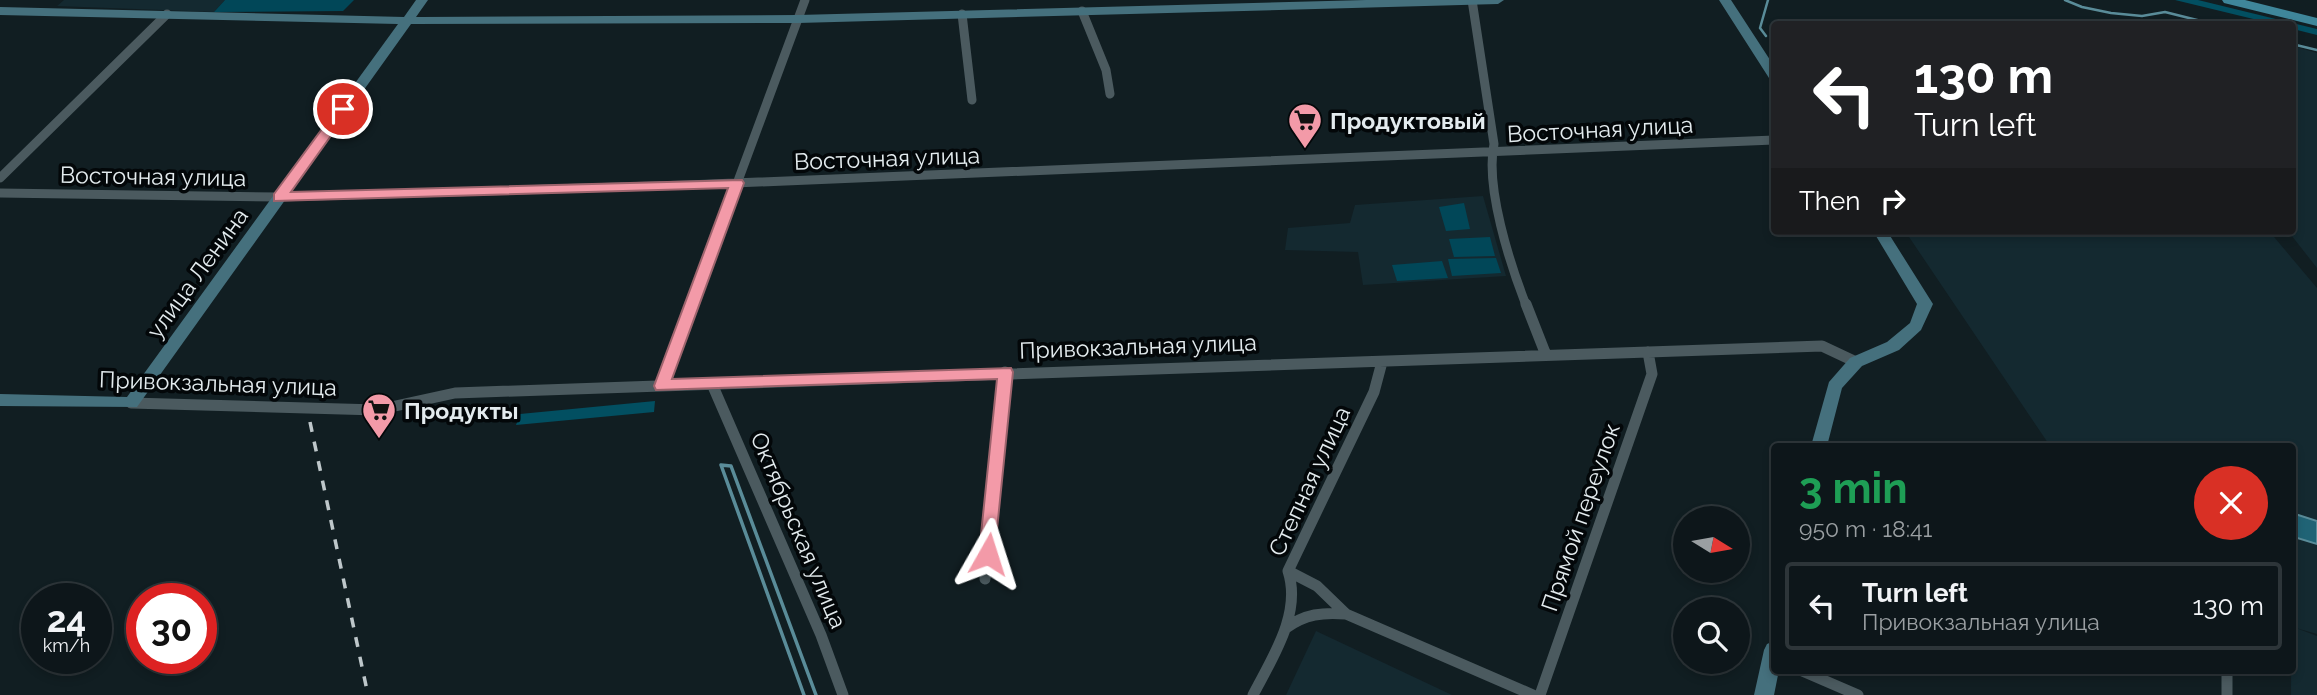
<!DOCTYPE html>
<meta charset="utf-8">
<style>
:root{--surface:#0d161a;--page:#1b2327;--text:#f1f3f6;--muted:#9a9fa2;--line:#2d3539}
body{margin:0;font-family:Raleway,sans-serif;background:var(--page);color:var(--text);height:100vh;display:flex;flex-direction:column;font-size:26px;white-space:nowrap}
*{box-sizing:border-box;margin:0}
p{font-size:23px;color:var(--muted)}
.icon{flex:none;width:38px;height:38px;fill:none;stroke:currentColor;stroke-width:2;stroke-linecap:round;stroke-linejoin:round}
.map{position:relative;flex:1;overflow:hidden}
.side{position:absolute;left:1771px;top:443px;width:525px;height:231px;display:flex;flex-direction:column;background:var(--surface);border-radius:7px;box-shadow:0 4px 10px #0003,0 0 0 2px var(--line)}
.side>*{flex:none}
.guide{position:absolute;left:1771px;top:21px;width:525px;height:214px;border-radius:7px;box-shadow:0 4px 10px #0003,0 0 0 2px var(--line);background:#202124;color:#fff;overflow:hidden}
.needle{width:46px;rotate:101deg}
.controls{position:absolute;left:1673px;top:506px;display:grid;gap:14px}
.controls a{display:grid;place-items:center;width:77px;height:77px;border-radius:50%;background:var(--surface);box-shadow:0 4px 10px #0003,0 0 0 2px var(--line);font-size:35px}
.speed{position:absolute;left:21px;top:583px;display:flex;gap:14px;font-size:35px;font-weight:700;text-align:center}
.speed>*{display:grid;place-content:center;width:91px;height:91px;border-radius:50%;background:var(--surface);box-shadow:0 4px 10px #0003,0 0 0 2px var(--line);line-height:1}
.speed small{font-size:18px;font-weight:400}
.speed .limit{border:10px solid #d22;background:#fff;color:#111}
.pin{position:absolute;display:grid;place-items:center;width:60px;height:60px;color:#fff;margin:-30px;border:4px solid #fff;border-radius:50%;box-shadow:0 2px 7px #0007}
.me{position:absolute;width:77px;margin:-38px;rotate:6deg;stroke-linejoin:round;filter:drop-shadow(0 0 5px #0008)}
.turn{display:flex;align-items:center;gap:24px;height:147px;padding:0 28px;font-size:32px}
.turn .icon{width:91px;height:91px;stroke-width:2.5}
.turn b{display:block;font-size:49px;line-height:60px}
.then{display:flex;align-items:center;height:66px;padding:0 28px;background:#0003;gap:14px;font-size:26px}
.round{display:grid;place-items:center;flex:none;width:74px;height:74px;border-radius:37px;background:var(--page)}
.head{display:flex;align-items:center;justify-content:space-between;height:119px;padding:0 28px}
h1{font-size:42px;font-weight:700;line-height:52px;color:#1e9e55}
ul{padding:0;list-style:none}
li{display:flex;align-items:center;gap:21px;height:88px;margin:0 14px 10px;padding:0 14px;border:4px solid var(--line);border-radius:7px}
li div{flex:1}
li b{display:block;font-size:26px}
li em{font-style:normal}
.map>svg:first-child{display:block}
</style>
<div class="map">
<svg width="2317" height="695" viewBox="0 0 2317 695">
<rect width="100%" height="100%" fill="#111e22"/>
<path fill="#142930" d="M 64,0 L 225,0 L 214,12 L 57,6 Z
M 2293,46 L 2317,53 L 2317,268 L 2288,231 L 2292,231 Z
M 1483,196 L 1506,276 L 1363,285 L 1358,252 L 1285,250 L 1288,228 L 1350,223 L 1355,205 Z
M 1905,231 L 2269,231 L 2317,288 L 2317,634 L 2296,628 L 2317,636 L 2317,695 L 2291,695 L 2292,446 L 2050,446 Z
M 1316,631 L 1452,695 L 1286,695 Z"/>
<path fill="#014758" d="M 225,0 L 354,0 L 343,11 L 214,12 Z
M 1464,203 L 1470,229 L 1446,231 L 1439,207 Z
M 1490,237 L 1495,256 L 1454,257 L 1449,239 Z
M 1496,258 L 1501,273 L 1452,276 L 1448,259 Z
M 1442,261 L 1448,278 L 1397,281 L 1392,265 Z"/>
<path fill="#024f61" d="M 2175,0 L 2198,0 L 2317,29 L 2317,35 L 2293,29 L 2292,24 L 2274,24 Z
M 655,401 L 654,412 L 516,425 L 520,414 Z"/>
<path fill="#206375" stroke="#5a8c99" stroke-width="2" d="M 2292,513 L 2317,521 L 2317,544 L 2294,537 Z"/>
<g fill="none" stroke-linecap="round" stroke-linejoin="round">
<path stroke="#5a8c99" stroke-width="2.5" d="M 2065,0 L 2082,7 L 2111,13 L 2142,16 L 2165,12 L 2213,24
M 1766,36 L 1760,28 L 1768,0
M 2292,44 L 2317,50"/>
<path stroke="#5a8c99" stroke-width="3.5" d="M 804,695 L 721,465 L 731,466 L 816,695"/>
<path stroke="#4b5a5f" stroke-width="9" d="M 1472,0 L 1494,144 C 1485,187 1510,264 1526,305
M 1082,11 L 1106,70 L 1110,94
M 962,14 L 972,100
M 0,178 L 167,14
M 0,193 L 279,197 L 687,185 L 1774,140
M 692,305 L 805,0"/>
<path stroke="#4b5a5f" stroke-width="11" d="M 1526,304 L 1546,355
M 712,384 L 821,635 L 843,695
M 662,386 L 692,304
M 131,403 L 377,410 L 455,393 L 1822,346 L 1856,362
M 1288,571 L 1317,586 L 1346,614 L 1533,695
M 1288,571 L 1374,392 L 1382,362
M 985,579 L 1005,372
M 1286,628 C 1305,614 1323,612 1346,614
M 1800,670 L 1858,695
M 2227,670 L 2227,695
M 1253,695 C 1272,658 1302,614 1288,571
M 1540,695 L 1652,374 L 1648,352"/>
<path fill="#45707d" fill-rule="evenodd" d="M 416,0 L 428,0 L 416,17 L 421,17 L 798,15 L 1366,0 L 1504,0 L 1498,4 L 798,23 L 411,24 L 137,407 L 0,406 L 0,394 L 127,397 L 398,24 L 0,15 L 0,7 L 404,17 Z
M 1719,0 L 1731,0 L 1774,66 L 1774,79 L 1769,78 Z
M 1873,231 L 1887,231 L 1933,304 L 1921,330 L 1899,350 L 1862,366 L 1842,388 L 1827,446 L 1811,446 L 1829,382 L 1850,358 L 1887,342 L 1910,323 L 1917,304 Z
M 1774,641 L 1774,670 L 1779,670 L 1774,695 L 1754,695 L 1764,650 L 1767,644 Z"/>
<path fill="#3f869a" fill-rule="evenodd" d="M 2222,0 L 2245,0 L 2317,18 L 2317,26 L 2224,3 Z"/>
<path stroke="#bec7ca" stroke-width="3.5" stroke-dasharray="10 10" stroke-linecap="butt" d="M 310,422 L 368,695"/>
</g>
<path fill="#f39aa8" stroke="#9e646d" stroke-width="2" d="M 343,105 L 350,109 L 291,192 L 742,180 L 744,183 L 672,379 L 1011,368 L 1013,372 L 994,559 L 988,561 L 981,559 L 979,554 L 997,379 L 656,390 L 654,386 L 728,188 L 274,201 L 274,194 L 339,106 Z"/>
<defs>
<g id="supermarket-pin" transform="scale(1.75)"><path d="M0 17L-7.5 6A9.5 9.5 0 1 1 7.5 6Z" fill="#f39aa8" stroke="#030709"/><path d="M-6-5.5h2.5l.6 2H6L4.5 2H-2.5L-4.4-4H-6ZM-1.5 3.2a1.3 1.3 0 1 0 .1 0ZM3 3.2a1.3 1.3 0 1 0 .1 0Z" fill="#111"/></g>
</defs>
<g fill-rule="evenodd">
<use href="#supermarket-pin" x="1305" y="120"/>
<use href="#supermarket-pin" x="379" y="410"/>
</g>
<g text-anchor="middle" dominant-baseline="central" stroke-width="7" stroke-linejoin="round" paint-order="stroke">
<g font-size="23" font-weight="bold" fill="#e3ebee" stroke="#030709" text-anchor="start">
<text x="1330" y="120">Продуктовый</text>
<text x="404" y="410">Продукты</text>
</g>
<g font-size="23" fill="#e3ebee" stroke="#030709">
<text transform="translate(1600 129) rotate(-3)">Восточная улица</text>
<text transform="translate(887 158) rotate(-2)">Восточная улица</text>
<text transform="translate(153 176) rotate(1)">Восточная улица</text>
<text transform="translate(197 273) rotate(-54)">улица Ленина</text>
<text transform="translate(1138 346) rotate(-2)">Привокзальная улица</text>
<text transform="translate(218 383) rotate(2)">Привокзальная улица</text>
<text transform="translate(1309 481) rotate(-65)">Степная улица</text>
<text transform="translate(1580 517) rotate(-71)">Прямой переулок</text>
<text transform="translate(799 530) rotate(67)">Октябрьская улица</text>
</g>
</g>
</svg>
<div class="controls">
<a><svg class="needle" viewBox="-14 -14 28 28"><path d="M0-13l5 13h-10z" fill="#e53935"/><path d="M0 13l5-13h-10z" fill="#9a9fa2"/></svg></a>
<a><svg class="icon" aria-label="search" viewBox="0 0 24 24"><circle cx="10" cy="10" r="6"/><path d="M15 15l6 6"/></svg></a>
</div>
<div class="speed"><div>24<small>km/h</small></div><div class="limit">30</div></div>
<div class="pin" style="left:343px;top:109px;background:#d93025"><svg class="icon" aria-label="arrive" viewBox="0 0 24 24"><path d="M6 21V4h12l-3 4 3 4H6"/></svg></div>
<svg class="me" style="left:988px;top:554px" viewBox="-20 -20 40 40"><path d="M0-17L14 15 0 8-14 15z" fill="#f39aa8" stroke="#fff" stroke-width="4"/></svg>
<div class="guide">
<div class="turn"><svg class="icon" aria-label="left" viewBox="0 0 24 24"><path d="M17 20v-9H6M10 6l-5 5 5 5"/></svg><div><b>130 m</b>Turn left</div></div>
<div class="then">Then<svg class="icon" aria-label="right" viewBox="0 0 24 24"><path d="M7 20v-9h11M14 6l5 5-5 5"/></svg></div>
</div>
<section class="side">
<div class="head"><div><h1>3 min</h1><p>950 m · 18:41</p></div><a class="round" style="background:#d93025;color:#fff"><svg class="icon" aria-label="close" viewBox="0 0 24 24"><path d="M6 6l12 12M18 6L6 18"/></svg></a></div>
<ul>
<li><svg class="icon" aria-label="left" viewBox="0 0 24 24"><path d="M17 20v-9H6M10 6l-5 5 5 5"/></svg><div><b>Turn left</b><p>Привокзальная улица</p></div><em>130 m</em></li>
</ul>
</section>
</div>
